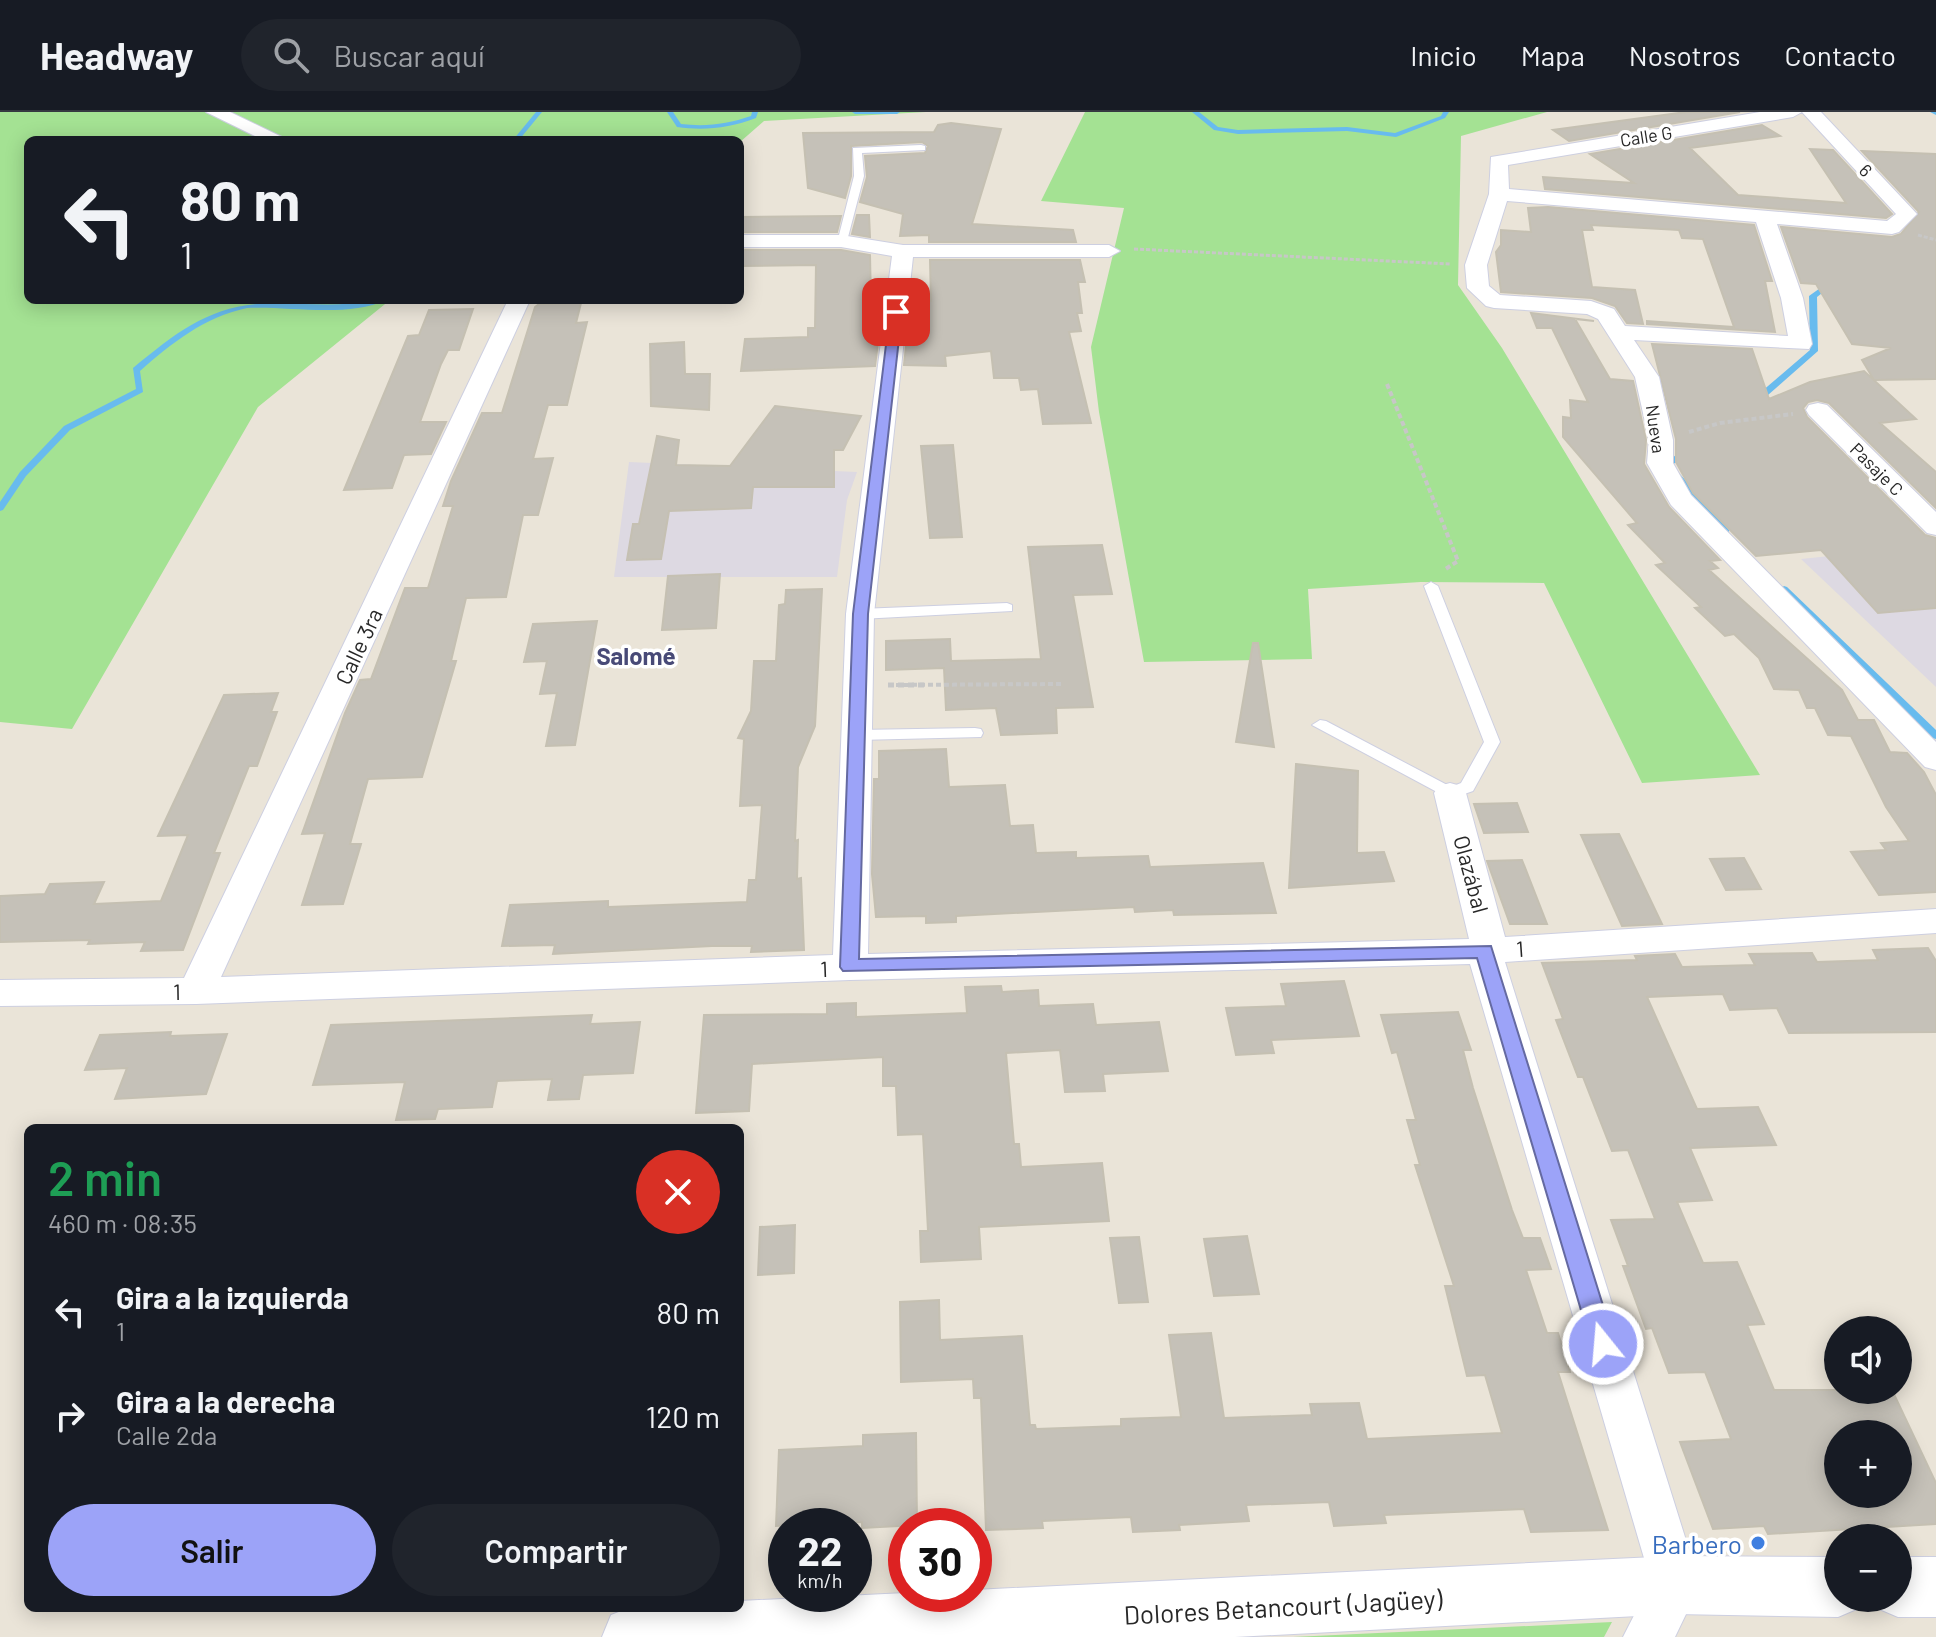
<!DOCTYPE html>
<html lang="es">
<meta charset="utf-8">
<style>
:root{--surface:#171b24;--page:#20242c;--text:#f1f3f6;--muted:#9ea1a6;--line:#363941;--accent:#9ca3f8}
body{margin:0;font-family:Barlow,sans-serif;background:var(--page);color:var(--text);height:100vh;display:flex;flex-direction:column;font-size:30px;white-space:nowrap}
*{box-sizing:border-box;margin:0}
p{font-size:26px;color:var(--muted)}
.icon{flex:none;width:44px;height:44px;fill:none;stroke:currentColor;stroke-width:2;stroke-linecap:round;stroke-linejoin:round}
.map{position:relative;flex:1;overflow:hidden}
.drawer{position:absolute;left:24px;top:1012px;width:720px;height:488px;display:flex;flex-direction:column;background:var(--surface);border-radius:12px;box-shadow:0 4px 20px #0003}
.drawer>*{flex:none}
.guide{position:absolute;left:24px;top:24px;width:720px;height:168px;border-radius:12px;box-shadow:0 4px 20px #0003;background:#171b24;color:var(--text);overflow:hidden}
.buttons{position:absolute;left:1824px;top:1204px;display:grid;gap:16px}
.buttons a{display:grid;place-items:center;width:88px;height:88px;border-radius:50%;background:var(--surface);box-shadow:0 4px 20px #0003;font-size:40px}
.speed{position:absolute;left:768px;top:1396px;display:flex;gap:16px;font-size:40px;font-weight:700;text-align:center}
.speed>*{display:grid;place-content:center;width:104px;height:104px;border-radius:50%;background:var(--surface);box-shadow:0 4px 20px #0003;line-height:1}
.speed small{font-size:20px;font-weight:400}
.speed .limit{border:12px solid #d22;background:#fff;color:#111}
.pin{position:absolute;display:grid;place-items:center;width:68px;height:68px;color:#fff;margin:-34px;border-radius:16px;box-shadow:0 4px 12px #0006}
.me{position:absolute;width:88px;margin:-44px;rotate:343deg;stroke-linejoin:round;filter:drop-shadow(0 0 6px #0008)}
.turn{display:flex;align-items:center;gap:28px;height:168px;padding:0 24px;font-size:36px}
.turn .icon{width:104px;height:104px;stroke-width:2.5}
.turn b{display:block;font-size:56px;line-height:68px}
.round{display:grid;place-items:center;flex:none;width:84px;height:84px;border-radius:42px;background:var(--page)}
.summary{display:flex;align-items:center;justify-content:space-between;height:136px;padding:0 24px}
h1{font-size:48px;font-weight:600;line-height:60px;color:#1e9e55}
.primary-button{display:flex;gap:16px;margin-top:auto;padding:16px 24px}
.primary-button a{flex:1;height:92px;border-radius:48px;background:var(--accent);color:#111;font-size:32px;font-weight:600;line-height:92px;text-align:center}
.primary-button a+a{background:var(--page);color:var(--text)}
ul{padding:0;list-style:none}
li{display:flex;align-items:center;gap:24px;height:104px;padding:0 24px}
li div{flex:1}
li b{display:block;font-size:30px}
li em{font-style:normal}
header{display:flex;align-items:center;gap:48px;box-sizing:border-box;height:112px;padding:0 40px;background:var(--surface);border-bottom:2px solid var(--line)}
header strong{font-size:38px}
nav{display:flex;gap:44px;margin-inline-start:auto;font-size:28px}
.search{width:560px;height:72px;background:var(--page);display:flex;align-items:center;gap:20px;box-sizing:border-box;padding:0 28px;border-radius:44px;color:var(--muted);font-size:30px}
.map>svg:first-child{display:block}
</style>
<header>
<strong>Headway</strong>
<div class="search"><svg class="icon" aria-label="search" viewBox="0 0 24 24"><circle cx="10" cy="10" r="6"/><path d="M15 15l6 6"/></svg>Buscar aquí</div>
<nav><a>Inicio</a><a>Mapa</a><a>Nosotros</a><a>Contacto</a></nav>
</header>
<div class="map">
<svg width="1936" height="1525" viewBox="0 0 1936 1525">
<rect width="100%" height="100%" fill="#eae4d8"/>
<path fill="#ddd9e2" d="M 629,350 L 857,360 L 847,388 L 837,465 L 614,465 Z
M 1936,433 L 1936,575 L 1801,447 Z"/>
<path fill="#a4e293" d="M 0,0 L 926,0 L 764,9 L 740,30 L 28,28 L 28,188 L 390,188 L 258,295 L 72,617 L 0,610 Z
M 1085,0 L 1547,0 L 1461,24 L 1458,173 L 1502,236 L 1760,663 L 1642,671 L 1544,471 L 1421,470 L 1308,477 L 1312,547 L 1144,550 L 1099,300 L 1091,235 L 1124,96 L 1041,89 Z
M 1612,1510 L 1604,1525 L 1293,1525 Z"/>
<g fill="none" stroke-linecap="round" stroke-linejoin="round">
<path fill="#68bbee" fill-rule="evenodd" d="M 536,0 L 542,0 L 519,28 L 513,28 Z
M 667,0 L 673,0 L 681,12 C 706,15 728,12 751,4 L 752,0 L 758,0 L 756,6 C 730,16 704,19 677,15 Z
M 852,0 L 900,0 L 897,2 L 855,2 Z
M 1192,0 L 1199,0 L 1218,15 L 1238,18 L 1347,15 L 1395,21 L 1441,4 L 1443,0 L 1449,0 L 1445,6 L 1396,25 L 1347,19 L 1238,22 L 1214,18 Z
M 1930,0 L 1936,0 L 1936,3 Z
M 1830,169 L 1836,170 L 1817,185 L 1818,239 L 1760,290 L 1754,290 L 1754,286 L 1810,238 L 1809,184 Z
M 373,188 L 386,188 C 348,206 289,194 247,196 C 204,205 172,231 140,259 L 143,280 L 70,318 L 26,364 L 3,398 L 0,399 L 0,390 L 20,360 L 64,314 L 136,277 L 133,256 C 182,216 214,190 281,191 C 312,192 343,195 373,188 Z
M 1685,337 L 1688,337 L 1692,339 L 1672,353 L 1729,418 L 1729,422 L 1723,422 L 1663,352 Z
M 1784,474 L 1787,475 L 1936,618 L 1936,627 L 1932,626 L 1781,479 L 1779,477 Z"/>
</g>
<path fill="#c5c1b8" stroke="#c5c0b2" stroke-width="2" fill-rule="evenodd" d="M 1686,0 L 1740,0 L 1569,29 L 1553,18 Z
M 951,11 L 1001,17 L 972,112 L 1073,118 L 1076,130 L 929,130 L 929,123 L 900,124 L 903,102 L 860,90 L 867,65 L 865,44 L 925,41 L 928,34 L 922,30 L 851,34 L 851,64 L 845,86 L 808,76 L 803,21 L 934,20 L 938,13 Z
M 1762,13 L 1780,24 L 1690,36 L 1738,83 L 1846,91 L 1810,37 L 1833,38 L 1892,102 L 1886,106 L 1545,77 L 1543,65 L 1634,71 L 1590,42 Z
M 1862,39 L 1936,42 L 1936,267 L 1874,268 L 1862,248 L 1891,236 L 1852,232 L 1816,172 L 1801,171 L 1781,115 L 1892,125 L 1901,122 L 1919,100 Z
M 1548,95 L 1754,113 L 1772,169 L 1765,169 L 1775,220 L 1647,212 L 1647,209 L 1734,215 L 1703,127 L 1682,126 L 1679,118 L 1591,113 L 1593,118 L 1582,118 L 1592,175 L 1635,178 L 1643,212 L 1627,211 L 1615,194 L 1592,186 L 1501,180 L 1496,140 L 1501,133 L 1501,118 L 1531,120 L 1528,96 Z
M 857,103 L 869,103 L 870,125 L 852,122 Z
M 841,104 L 837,120 L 740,120 L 740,105 Z
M 740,138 L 841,138 L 870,143 L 871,190 L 883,190 L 875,254 L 741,259 L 745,227 L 808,225 L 808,216 L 815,216 L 816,153 L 740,154 Z
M 930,148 L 1080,148 L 1085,170 L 1078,170 L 1082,201 L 1077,201 L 1081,219 L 1069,220 L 1091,311 L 1043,312 L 1038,277 L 1021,278 L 1019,266 L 994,266 L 991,239 L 945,244 L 946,254 L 904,253 L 911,189 L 931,189 Z
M 581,191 L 576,211 L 587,210 L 567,293 L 548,293 L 533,347 L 553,346 L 538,403 L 523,403 L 506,485 L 466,486 L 451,549 L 456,549 L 422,665 L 368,667 L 350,732 L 361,732 L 343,792 L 302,793 L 325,721 L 302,722 L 345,601 L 360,568 L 371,567 L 405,476 L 428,476 L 453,394 L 443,394 L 451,369 L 482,301 L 502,301 L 535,195 L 539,192 Z
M 473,197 L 459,238 L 448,238 L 441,252 L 420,310 L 446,310 L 431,342 L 404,343 L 392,376 L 344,378 L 408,224 L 419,223 L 429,198 Z
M 1531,201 L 1594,209 L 1575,207 L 1610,267 L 1633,269 L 1646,328 L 1644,352 L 1669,395 L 1720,448 L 1710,449 L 1718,456 L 1709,458 L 1842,578 L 1858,608 L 1874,608 L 1890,640 L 1907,641 L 1924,660 L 1936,683 L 1936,780 L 1879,783 L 1851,740 L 1886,738 L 1881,731 L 1909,729 L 1886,695 L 1851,624 L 1828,623 L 1815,596 L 1807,596 L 1799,578 L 1774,577 L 1759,546 L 1734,522 L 1725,524 L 1695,496 L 1701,495 L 1656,453 L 1665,451 L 1628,413 L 1637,411 L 1563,325 L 1563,305 L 1571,306 L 1570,288 L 1588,290 L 1552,216 L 1537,216 Z
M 684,230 L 685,262 L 710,262 L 709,298 L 651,294 L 650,232 Z
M 1652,232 L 1752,237 L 1769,287 L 1810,270 L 1864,259 L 1916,307 L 1880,311 L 1936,360 L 1936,396 L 1829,291 L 1817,288 L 1808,290 L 1803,296 L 1807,305 L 1925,423 L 1936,426 L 1936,496 L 1878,501 L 1821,438 L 1756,444 L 1693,381 L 1676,350 L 1676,327 Z
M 775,294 L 861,304 L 843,338 L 834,338 L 834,375 L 753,375 L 751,396 L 669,399 L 661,447 L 627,448 L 633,412 L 639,412 L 657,324 L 679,328 L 676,353 L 730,354 Z
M 953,333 L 962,425 L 930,426 L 921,334 Z
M 1102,433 L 1112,482 L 1073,483 L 1093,595 L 1056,596 L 1057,621 L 1001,623 L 996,596 L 946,598 L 944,556 L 886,558 L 886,529 L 950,527 L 951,549 L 1041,547 L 1028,435 Z
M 720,462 L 716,516 L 662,518 L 668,464 Z
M 822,477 L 815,614 L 798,655 L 795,729 L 798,728 L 797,767 L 801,766 L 804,838 L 751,840 L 752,834 L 712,834 L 553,842 L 555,833 L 502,834 L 510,793 L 608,789 L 608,795 L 747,790 L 749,768 L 756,768 L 762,693 L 740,694 L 744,627 L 738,626 L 751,599 L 754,549 L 776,549 L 779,493 L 785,492 L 786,478 Z
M 597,509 L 575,633 L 546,634 L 557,581 L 540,582 L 547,549 L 524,550 L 533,512 Z
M 1253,531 L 1258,531 L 1274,635 L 1236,630 Z
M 278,581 L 271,600 L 277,600 L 257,654 L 249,654 L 214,741 L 220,741 L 183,838 L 141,839 L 145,830 L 88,832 L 90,828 L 0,830 L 0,784 L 45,782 L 50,772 L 104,770 L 94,792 L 161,789 L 188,723 L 158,724 L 224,583 Z
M 946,637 L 949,675 L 1005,673 L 1010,714 L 1033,713 L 1036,741 L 1076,740 L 1076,746 L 1148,744 L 1150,755 L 1263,751 L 1276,801 L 1174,803 L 1173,798 L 1135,800 L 1134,795 L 956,804 L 956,810 L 926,811 L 926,804 L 876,805 L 872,762 L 874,667 L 879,667 L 879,639 Z
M 1296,652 L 1358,659 L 1357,741 L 1384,740 L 1394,769 L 1289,776 Z
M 1517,691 L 1528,720 L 1484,721 L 1474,692 Z
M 1619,722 L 1662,812 L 1622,814 L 1581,723 Z
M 1744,746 L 1761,777 L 1726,778 L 1710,747 Z
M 1522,748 L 1547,812 L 1510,812 L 1487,749 Z
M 1928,836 L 1936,849 L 1936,920 L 1789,921 L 1777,896 L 1730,898 L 1723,882 L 1647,885 L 1697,997 L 1758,995 L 1776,1033 L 1690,1036 L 1712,1088 L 1677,1090 L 1703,1151 L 1737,1150 L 1764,1212 L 1747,1213 L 1774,1278 L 1892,1278 L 1936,1371 L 1936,1412 L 1768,1422 L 1764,1414 L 1713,1417 L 1680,1330 L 1731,1327 L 1705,1260 L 1669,1261 L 1652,1216 L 1646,1217 L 1623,1154 L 1628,1154 L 1611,1108 L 1655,1107 L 1628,1038 L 1612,1039 L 1583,965 L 1578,965 L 1556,908 L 1563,907 L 1542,851 L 1637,848 L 1635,844 L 1675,842 L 1682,855 L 1755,853 L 1749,842 L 1812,841 L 1817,850 L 1878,848 L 1873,838 ZM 1838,1322 L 1898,1322 L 1898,1382 L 1838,1382 Z
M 1344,869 L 1359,924 L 1271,928 L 1274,941 L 1236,943 L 1226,896 L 1286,894 L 1281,872 Z
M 1001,874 L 1002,880 L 1038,878 L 1039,894 L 1093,892 L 1096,913 L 1159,910 L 1168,959 L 1103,962 L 1105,979 L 1065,980 L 1060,938 L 1006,941 L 1014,1032 L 1019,1032 L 1021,1055 L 1102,1051 L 1109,1109 L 979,1115 L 981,1147 L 921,1150 L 920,1119 L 928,1119 L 923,1022 L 898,1023 L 896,974 L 883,974 L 883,945 L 752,952 L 749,999 L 696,1001 L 704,903 L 827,902 L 827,892 L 856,891 L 856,905 L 967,901 L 965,875 Z
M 1458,900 L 1471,938 L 1463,938 L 1473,976 L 1512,1098 L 1523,1126 L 1540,1126 L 1551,1157 L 1526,1158 L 1547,1221 L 1558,1221 L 1570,1260 L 1558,1260 L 1608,1418 L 1531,1420 L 1524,1397 L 1384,1403 L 1386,1411 L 1334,1414 L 1329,1390 L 1246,1393 L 1249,1409 L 1179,1413 L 1180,1418 L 1133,1420 L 1131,1405 L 1042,1409 L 1043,1416 L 986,1418 L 981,1286 L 974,1286 L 973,1267 L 901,1270 L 900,1190 L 939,1188 L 940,1228 L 1022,1224 L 1030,1313 L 1035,1313 L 1036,1317 L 1121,1314 L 1121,1307 L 1181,1305 L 1169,1223 L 1211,1221 L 1224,1306 L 1312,1303 L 1310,1292 L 1359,1291 L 1367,1327 L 1502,1321 L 1485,1263 L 1467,1264 L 1445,1174 L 1454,1174 L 1415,1053 L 1420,1053 L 1407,1008 L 1416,1008 L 1397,940 L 1392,941 L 1381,903 Z
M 592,903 L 590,912 L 640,910 L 633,961 L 583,963 L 579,987 L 548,988 L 552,967 L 497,969 L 492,995 L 438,997 L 435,1007 L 396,1008 L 405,970 L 313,973 L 331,913 Z
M 171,920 L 170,924 L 227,922 L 206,982 L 115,987 L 127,956 L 85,958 L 100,923 Z
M 795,1113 L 794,1161 L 758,1163 L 760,1115 Z
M 1247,1124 L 1259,1182 L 1214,1184 L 1204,1127 Z
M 1139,1125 L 1148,1190 L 1119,1191 L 1110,1126 Z
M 916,1321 L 917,1413 L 862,1416 L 862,1410 L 776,1414 L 779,1338 L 863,1334 L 863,1323 Z"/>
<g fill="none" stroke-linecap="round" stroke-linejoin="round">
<g stroke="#cdcfe1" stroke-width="2">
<path id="service" d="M 921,33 L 925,34 L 925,38 L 862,41 L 864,64 L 847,129 L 837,131 L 854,64 L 853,36 Z
M 1431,470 L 1438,474 L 1500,630 L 1473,679 L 1450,687 L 1312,613 L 1320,608 L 1326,609 L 1451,675 L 1461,671 L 1484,630 L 1424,474 Z
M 1007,491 L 1012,493 L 1012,499 L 860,507 L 852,502 L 860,497 Z
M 975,616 L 981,617 L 983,621 L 981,625 L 858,628 L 850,623 L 858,618 Z"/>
</g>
<g stroke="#cdcfe1" stroke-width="2">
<path id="minor" d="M 206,0 L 230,0 L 288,28 L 263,28 Z
M 1760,0 L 1821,0 L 1917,102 L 1899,120 L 1892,122 L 1777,112 L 1803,186 L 1812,232 L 1809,237 L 1634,228 L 1659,265 L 1673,328 L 1673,351 L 1691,383 L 1936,630 L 1936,658 L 1925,655 L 1671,393 L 1647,351 L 1649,328 L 1635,265 L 1598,207 L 1587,202 L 1494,196 L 1486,194 L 1467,176 L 1465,153 L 1489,82 L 1491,45 ZM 1802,0 L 1896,102 L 1887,109 L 1509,77 L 1508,53 L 1793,5 ZM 1507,89 L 1756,110 L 1781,186 L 1788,224 L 1625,214 L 1614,197 L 1591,189 L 1500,183 L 1489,174 L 1487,153 Z
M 740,123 L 841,123 L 903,133 L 1109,133 L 1120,139 L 1109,145 L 913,145 L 874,502 L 868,842 L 1469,827 L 1434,681 L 1439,674 L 1450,671 L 1461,674 L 1466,681 L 1505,825 L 1936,797 L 1936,821 L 1505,850 L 1700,1473 L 1675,1525 L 1623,1525 L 1651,1470 L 1470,852 L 850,868 L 196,892 L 0,894 L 0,868 L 184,866 L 508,188 L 530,188 L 221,865 L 833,843 L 846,502 L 892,144 L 841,135 L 740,135 Z
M 1818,291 L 1827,293 L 1936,400 L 1936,423 L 1927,421 L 1809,303 L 1806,298 L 1809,293 Z"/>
</g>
<g stroke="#cdcfe1" stroke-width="2">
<path id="tertiary" d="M 1676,1444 L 1838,1445 L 1838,1486 L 1863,1486 L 1859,1496 L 1838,1505 L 1676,1502 L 1235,1525 L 602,1525 L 611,1503 L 629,1496 L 740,1496 L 740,1489 L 906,1481 L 974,1482 L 974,1478 Z
M 1898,1445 L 1936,1445 L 1936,1505 L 1898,1505 L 1877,1496 L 1873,1486 L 1898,1486 Z"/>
</g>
<path stroke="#c7c7c7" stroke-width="3" stroke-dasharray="4 2" stroke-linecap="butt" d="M 1918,123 L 1936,128
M 1134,137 L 1451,152"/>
<path stroke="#c7c7c7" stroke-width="4" stroke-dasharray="5 3" stroke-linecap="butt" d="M 1387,272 L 1458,449 L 1444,458
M 1689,320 L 1720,311 L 1793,302
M 888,573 L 1063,572"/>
<path stroke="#c7c7c7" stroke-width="5" stroke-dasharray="6 4" stroke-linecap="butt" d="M 888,573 L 925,573"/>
<use href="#service" fill="#fff" fill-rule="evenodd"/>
<use href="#minor" fill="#fff" fill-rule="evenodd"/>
<use href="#tertiary" fill="#fff" fill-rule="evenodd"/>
</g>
<path fill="#9ca3f8" stroke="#656aa1" stroke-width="2" d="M 896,196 L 902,200 L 868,502 L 859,847 L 1491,834 L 1615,1232 L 1611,1239 L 1603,1242 L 1595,1239 L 1591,1232 L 1477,846 L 843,859 L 840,855 L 853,502 L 890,200 Z"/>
<circle fill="#3f7fe0" stroke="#fff" stroke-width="3" cx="1758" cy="1431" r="8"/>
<g text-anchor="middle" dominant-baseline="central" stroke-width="7" stroke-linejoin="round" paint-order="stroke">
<g font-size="18" fill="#272727" stroke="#fff">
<text transform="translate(1646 24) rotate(-9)">Calle G</text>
<text transform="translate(1866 58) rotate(47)">6</text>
<text transform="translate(1656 317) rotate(82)">Nueva</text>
<text transform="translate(1877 357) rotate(45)">Pasaje C</text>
</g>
<g font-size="22" fill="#272727" stroke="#fff">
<text transform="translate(358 534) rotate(-65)">Calle 3ra</text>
<text transform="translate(1472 762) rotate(75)">Olazábal</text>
<text transform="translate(1520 836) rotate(-4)">1</text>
<text transform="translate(824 856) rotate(-2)">1</text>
<text transform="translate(177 879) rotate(-1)">1</text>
</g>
<g font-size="24" font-weight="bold" fill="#484a77" stroke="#fff">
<text x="636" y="543">Salomé</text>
</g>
<g font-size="26" fill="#366cbe" stroke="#fff" text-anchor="end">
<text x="1742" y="1431">Barbero</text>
</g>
<g font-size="26" fill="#272727" stroke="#fff">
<text transform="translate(1283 1494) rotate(-3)">Dolores Betancourt (Jagüey)</text>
</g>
</g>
</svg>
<div class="buttons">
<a><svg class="icon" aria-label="sound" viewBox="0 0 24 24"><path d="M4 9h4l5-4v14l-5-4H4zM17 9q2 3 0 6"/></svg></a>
<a>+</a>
<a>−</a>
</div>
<div class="speed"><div>22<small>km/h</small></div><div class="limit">30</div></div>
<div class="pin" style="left:896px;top:200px;background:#d93025"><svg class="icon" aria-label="arrive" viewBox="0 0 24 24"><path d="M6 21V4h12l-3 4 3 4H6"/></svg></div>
<svg class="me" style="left:1603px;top:1232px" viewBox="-20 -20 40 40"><circle r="17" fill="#9ca3f8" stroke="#fff" stroke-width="3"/><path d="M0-11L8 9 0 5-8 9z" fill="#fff"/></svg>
<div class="guide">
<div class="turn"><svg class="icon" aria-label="left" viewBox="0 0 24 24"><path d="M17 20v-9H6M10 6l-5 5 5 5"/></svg><div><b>80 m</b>1</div></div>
</div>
<section class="drawer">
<div class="summary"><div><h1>2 min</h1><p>460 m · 08:35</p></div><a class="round" style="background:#d93025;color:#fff"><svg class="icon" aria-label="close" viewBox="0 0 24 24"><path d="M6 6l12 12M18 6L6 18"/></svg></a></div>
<ul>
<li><svg class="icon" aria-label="left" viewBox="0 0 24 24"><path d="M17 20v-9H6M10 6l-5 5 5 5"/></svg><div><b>Gira a la izquierda</b><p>1</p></div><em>80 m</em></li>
<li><svg class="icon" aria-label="right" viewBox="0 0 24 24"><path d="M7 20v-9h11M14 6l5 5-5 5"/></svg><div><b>Gira a la derecha</b><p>Calle 2da</p></div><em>120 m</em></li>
</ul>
<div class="primary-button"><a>Salir</a><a>Compartir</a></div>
</section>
</div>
